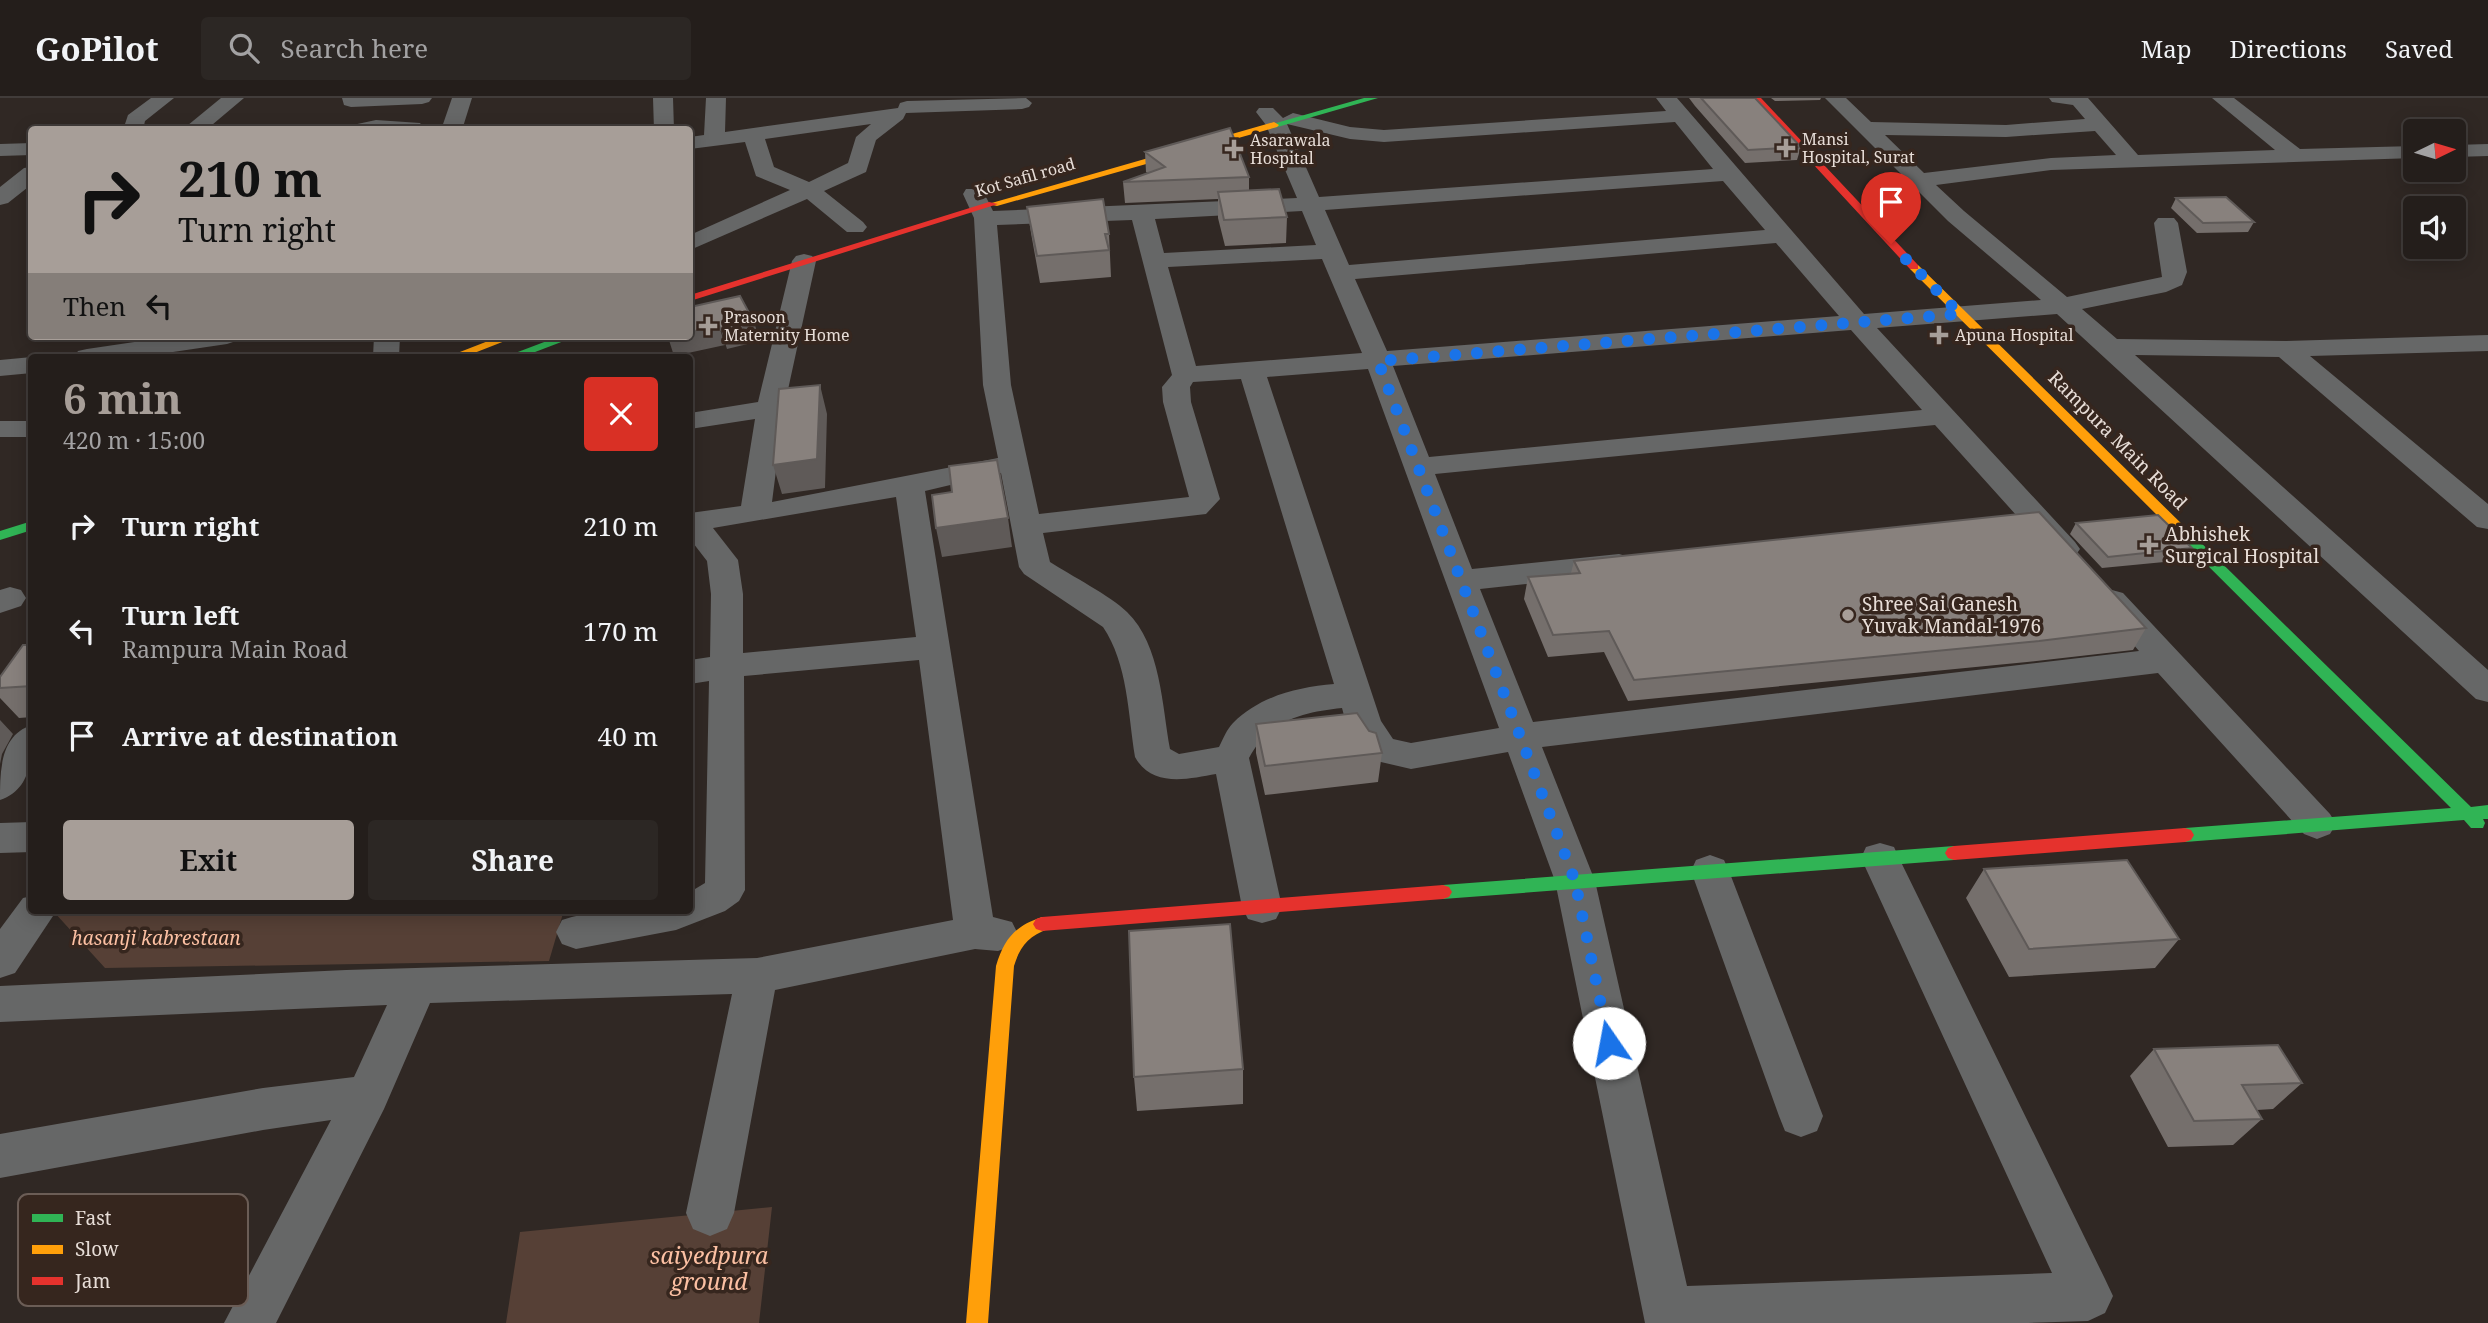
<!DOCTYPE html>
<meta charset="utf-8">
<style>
:root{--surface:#241e1b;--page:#2c2724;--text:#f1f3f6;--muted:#a3a2a3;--line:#413c3a;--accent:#a79e98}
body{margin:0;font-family:"Noto Serif",serif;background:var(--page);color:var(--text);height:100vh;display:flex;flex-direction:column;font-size:26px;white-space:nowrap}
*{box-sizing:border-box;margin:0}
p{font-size:23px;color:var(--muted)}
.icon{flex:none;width:38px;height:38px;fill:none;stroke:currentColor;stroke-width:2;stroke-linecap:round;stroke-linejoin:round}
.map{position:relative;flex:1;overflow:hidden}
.drawer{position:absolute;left:28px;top:256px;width:665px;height:560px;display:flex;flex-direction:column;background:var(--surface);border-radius:7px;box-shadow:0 4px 18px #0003,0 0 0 2px var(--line)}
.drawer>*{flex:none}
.top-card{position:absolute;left:28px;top:28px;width:665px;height:214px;border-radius:7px;box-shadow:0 4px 18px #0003,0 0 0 2px var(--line);background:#a79e98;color:#111;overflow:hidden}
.needle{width:46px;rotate:85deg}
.fabs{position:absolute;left:2403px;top:21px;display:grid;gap:14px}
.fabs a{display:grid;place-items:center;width:63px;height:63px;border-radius:7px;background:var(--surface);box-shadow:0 4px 18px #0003,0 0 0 2px var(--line);font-size:35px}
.pin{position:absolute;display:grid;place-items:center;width:60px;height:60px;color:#fff;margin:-72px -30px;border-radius:50% 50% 50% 0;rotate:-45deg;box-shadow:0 0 7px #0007}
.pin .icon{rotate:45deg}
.me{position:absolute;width:77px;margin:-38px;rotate:348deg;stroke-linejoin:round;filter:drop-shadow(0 0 5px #0008)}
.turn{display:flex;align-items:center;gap:24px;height:147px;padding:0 35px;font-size:32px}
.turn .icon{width:91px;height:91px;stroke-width:2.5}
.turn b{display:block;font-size:49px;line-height:60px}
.then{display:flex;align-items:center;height:66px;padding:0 35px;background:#0003;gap:14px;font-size:26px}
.round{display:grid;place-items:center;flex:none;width:74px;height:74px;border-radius:7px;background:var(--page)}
.overview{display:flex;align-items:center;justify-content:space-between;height:119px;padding:0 35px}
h1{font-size:42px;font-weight:700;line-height:52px;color:var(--accent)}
.action{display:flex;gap:14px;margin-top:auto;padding:14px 35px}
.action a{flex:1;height:80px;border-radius:7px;background:var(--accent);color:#111;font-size:28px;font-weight:700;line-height:80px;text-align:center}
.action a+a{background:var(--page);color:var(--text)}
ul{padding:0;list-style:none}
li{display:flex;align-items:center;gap:21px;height:105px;padding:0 35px}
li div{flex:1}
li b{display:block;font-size:26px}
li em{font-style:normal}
header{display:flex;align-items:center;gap:42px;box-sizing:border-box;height:98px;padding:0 35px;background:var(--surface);border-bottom:2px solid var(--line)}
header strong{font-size:33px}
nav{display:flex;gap:38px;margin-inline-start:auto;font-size:24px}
.search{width:490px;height:63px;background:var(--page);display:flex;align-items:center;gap:18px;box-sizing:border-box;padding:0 24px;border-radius:7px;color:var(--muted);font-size:26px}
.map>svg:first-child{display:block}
</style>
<header>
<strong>GoPilot</strong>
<div class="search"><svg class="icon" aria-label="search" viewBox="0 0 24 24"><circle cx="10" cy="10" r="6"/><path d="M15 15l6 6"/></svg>Search here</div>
<nav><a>Map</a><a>Directions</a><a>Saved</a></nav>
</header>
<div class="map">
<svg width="2488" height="1225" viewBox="0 0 2488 1225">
<rect width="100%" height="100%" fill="#302824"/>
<path fill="#564036" d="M 56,812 L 564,812 L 549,863 L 105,870 L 54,814 Z
M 772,1109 L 759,1225 L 506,1225 L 520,1134 Z"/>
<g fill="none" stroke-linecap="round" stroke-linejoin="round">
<path fill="#666767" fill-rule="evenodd" d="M 151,0 L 174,0 L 145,23 L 143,32 L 123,32 L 128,17 Z
M 221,0 L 244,0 L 206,32 L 182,32 Z
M 342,0 L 432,0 L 429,4 L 422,6 L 351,9 L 344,7 Z
M 452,0 L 472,0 L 462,32 L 441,32 Z
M 653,0 L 673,0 L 674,32 L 654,32 Z
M 706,0 L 726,0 L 725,34 L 898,10 L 900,5 L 907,3 L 1026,0 L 1032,5 L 1029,9 L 1022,11 L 906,15 L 903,21 L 876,42 L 866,74 L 824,93 L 863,124 L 867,129 L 863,134 L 847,134 L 807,101 L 690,152 L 690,137 L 790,92 L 756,78 L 745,44 L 690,51 L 690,39 L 704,37 ZM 871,26 L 856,39 L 848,65 L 809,84 L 774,69 L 765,41 Z
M 1656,0 L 1677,0 L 1864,216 L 2041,202 L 1948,123 L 1825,0 L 1846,0 L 1871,24 L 2006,27 L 2085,21 L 2073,7 L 2052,4 L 2049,0 L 2088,0 L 2138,57 L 2275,52 L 2212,0 L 2234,0 L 2300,51 L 2415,48 L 2415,60 L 2051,72 L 1936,87 L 1964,113 L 2067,199 L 2162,179 L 2154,125 L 2158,120 L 2174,120 L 2178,125 L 2187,174 L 2182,187 L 2166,194 L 2082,211 L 2117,241 L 2286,243 L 2488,237 L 2488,253 L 2310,258 L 2488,406 L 2488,431 L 2477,429 L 2279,259 L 2135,257 L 2488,572 L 2488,604 L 2476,601 L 2057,216 L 1877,230 L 2075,444 L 2080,451 L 2075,458 L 2064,461 L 2053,458 L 1935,327 L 1435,376 L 1472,471 L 1619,456 L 1630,459 L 1635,466 L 1630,473 L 1619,476 L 1480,491 L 1533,624 L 2139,553 L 2096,503 L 2101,495 L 2112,492 L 2123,495 L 2330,716 L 2336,726 L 2330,736 L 2317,741 L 2304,736 L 2158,575 L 1542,649 L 1595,783 L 1687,1188 L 2052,1175 L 1861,760 L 1866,749 L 1880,745 L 1894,749 L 1899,760 L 2105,1181 L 2113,1198 L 2105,1215 L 2088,1223 L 2028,1225 L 1645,1225 L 1555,783 L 1508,654 L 1411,671 L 1368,661 L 1346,625 L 1342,610 C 1303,614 1268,623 1249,660 L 1282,809 L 1276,821 L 1262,825 L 1248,821 L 1242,809 L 1216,676 C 1188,681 1152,690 1135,659 C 1128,616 1128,566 1103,529 L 1024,476 L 1019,469 L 1001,375 L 925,393 L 993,819 L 1012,824 L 1018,836 L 1012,848 L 998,853 L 975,851 L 775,892 L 734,1115 L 727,1131 L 710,1138 L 693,1131 L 686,1115 L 732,896 L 430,905 L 384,1011 L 276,1225 L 224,1225 L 331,1022 L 263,1032 L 0,1080 L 0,1036 L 263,990 L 354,979 L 387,907 L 0,924 L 0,888 L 346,872 L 757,860 L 953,822 L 919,562 L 744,578 L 745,792 L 739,803 L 725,813 L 676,832 L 576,851 L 562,846 L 556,834 L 562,822 C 603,808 647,812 690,812 L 690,794 L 705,785 L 709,583 L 690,586 L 690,562 L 710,559 L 711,496 L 707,463 L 690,441 L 690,415 L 741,408 L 755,321 L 690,331 L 690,315 L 758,304 L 792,163 L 796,158 L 804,156 L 812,158 L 816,163 L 784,310 L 772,404 L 998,360 L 983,287 L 974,120 L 963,96 L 966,91 L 982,91 L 993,113 L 1297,100 L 1266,27 L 1256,14 L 1259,10 L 1273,10 L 1283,20 L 1293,15 L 1350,29 L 1384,32 L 1666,13 ZM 1675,24 L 1713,71 L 1319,99 L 1287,26 L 1350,41 L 1384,44 ZM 2095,33 L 2116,57 L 2051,60 L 1924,75 L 1885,37 L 2006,39 ZM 1723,83 L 1765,132 L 1349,167 L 1325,112 ZM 1302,113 L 1316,147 L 1164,155 L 1155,121 ZM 1132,122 L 1172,277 L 1162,289 L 1163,304 L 1189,399 L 1039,416 L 1011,287 L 997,127 ZM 1776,145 L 1839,218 L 1387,253 L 1355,181 ZM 1322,161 L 1362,255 L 1196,268 L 1168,169 ZM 1851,232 L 1922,312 L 1429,359 L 1393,268 ZM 1368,271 L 1499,630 L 1411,645 L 1393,641 L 1381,623 L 1267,279 ZM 1241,281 L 1334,586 C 1298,589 1260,598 1233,625 C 1227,631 1223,641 1219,649 L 1179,656 L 1170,651 C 1162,608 1161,547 1127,514 C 1111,498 1070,477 1050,464 L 1043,435 L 1206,416 L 1220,401 L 1191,304 L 1190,289 L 1193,284 ZM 896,399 L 916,539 L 743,555 L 743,496 L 738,462 L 713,430 Z
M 376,22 L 420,25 L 423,29 L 422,32 L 345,32 L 348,28 Z
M 32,45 L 32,57 L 0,58 L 0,46 Z
M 2488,46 L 2488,58 L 2454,59 L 2454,47 Z
M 32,69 L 32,86 L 8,105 L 0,107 L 0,89 L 24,70 Z
M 175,238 L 240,238 L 236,243 L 227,246 L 139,259 L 74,259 L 78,253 L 87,251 Z
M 374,238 L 400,238 L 399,259 L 373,259 Z
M 32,259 L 32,275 L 0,278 L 0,262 Z
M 0,323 L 32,323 L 32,339 L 0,339 Z
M 10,489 L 21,492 L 26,500 L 21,508 L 0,515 L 0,492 Z
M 32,627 C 32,656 33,691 0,702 C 0,673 0,637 32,627 Z
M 32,724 L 32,754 L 0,755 L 0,725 Z
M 1710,757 L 1724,762 L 1729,773 L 1823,1018 L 1817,1033 L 1801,1039 L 1785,1033 L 1779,1018 L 1691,773 L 1696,762 Z
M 32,798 L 32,812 L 57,812 L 15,875 L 0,880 L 0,831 L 23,800 Z"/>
<path fill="#30b455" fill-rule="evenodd" d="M 1364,0 L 1378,0 L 1274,30 L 1269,27 Z
M 560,238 L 577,238 L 522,259 L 505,259 Z
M 32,423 L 32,432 L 0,442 L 0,433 Z
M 2185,433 L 2190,434 L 2471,709 L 2488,707 L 2488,721 L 2483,721 L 2485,725 L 2483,730 L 2471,730 L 2464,722 L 2185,744 L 2179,742 L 2176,737 L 2179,732 L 2185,730 L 2451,710 L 2180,440 L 2178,437 Z
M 1954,748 L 1960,750 L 1963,755 L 1960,760 L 1954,762 L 1443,801 L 1437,799 L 1434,794 L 1437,789 L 1443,787 Z"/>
<path fill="#ff9f0a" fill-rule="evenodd" d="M 1274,24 L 1279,27 L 1277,29 L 997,108 L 988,106 Z
M 1910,167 L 1918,167 L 2190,434 L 2192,437 L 2190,440 L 2180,440 L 1910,171 Z
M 501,238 L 518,238 L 464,259 L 447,259 Z
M 1042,819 L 1048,821 L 1051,826 L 1048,831 C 1029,838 1020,848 1014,868 L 988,1225 L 966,1225 L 996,868 C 1004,841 1015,828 1042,819 Z"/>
<path fill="#e5322d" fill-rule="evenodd" d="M 1752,0 L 1761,0 L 1918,167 L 1918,171 L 1910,171 Z
M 989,104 L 998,106 L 690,203 L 690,197 Z
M 2185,730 L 2191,732 L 2194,737 L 2191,742 L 2185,744 L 1954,762 L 1948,760 L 1945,755 L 1948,750 L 1954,748 Z
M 1443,787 L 1449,789 L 1452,794 L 1449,799 L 1443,801 L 1042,833 L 1036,831 L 1033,826 L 1036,821 L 1042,819 Z"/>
</g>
<path fill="#756f6c" d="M 1689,0 L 1755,0 L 1801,49 L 1797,62 L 1745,65 L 1695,8 Z
M 1771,0 L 1821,0 L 1820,2 L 1775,3 Z
M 1145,54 L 1249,79 L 1249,93 L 1287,119 L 1286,145 L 1225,148 L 1218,120 L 1218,101 L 1125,105 L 1123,84 L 1148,75 L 1146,74 Z
M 2176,100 L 2254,124 L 2248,134 L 2197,135 L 2171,110 Z
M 1027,109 L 1109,136 L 1111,179 L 1040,185 L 1031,135 Z
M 2076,425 L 2192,450 L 2185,462 L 2102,470 L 2070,436 Z
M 1574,463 L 2146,530 L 2133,552 L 2027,564 L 1628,603 L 1604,554 L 1548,559 L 1524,501 L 1528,479 L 1571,475 Z
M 32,547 L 32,619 L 19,620 L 0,600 L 0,579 Z
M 1256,626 L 1382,655 L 1378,684 L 1265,697 L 1256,655 Z
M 1984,771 L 2179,841 L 2155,870 L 2009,879 L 1966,800 Z
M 2154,951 L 2302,985 L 2273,1011 L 2257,1012 L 2262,1021 L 2233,1047 L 2168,1049 L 2130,978 Z
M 1243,971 L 1243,1006 L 1137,1013 L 1134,979 Z"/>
<path fill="#5f5a58" d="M 754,224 L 760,243 L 727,251 L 721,232 Z
M 719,228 L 725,247 L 674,258 L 668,239 L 690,238 L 690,234 Z
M 820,287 L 827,316 L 825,390 L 782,396 L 773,367 Z
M 1008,420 L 1012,449 L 942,459 L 936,430 Z
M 0,622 L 13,636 L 2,656 L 0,666 Z"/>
<path fill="#88817d" stroke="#5f5a58" stroke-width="2" d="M 1701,0 L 1755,0 L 1801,49 L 1748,52 Z
M 1230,30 L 1249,79 L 1123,84 L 1165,69 L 1145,54 Z
M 1279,91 L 1287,119 L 1224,122 L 1218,94 Z
M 2226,99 L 2254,124 L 2203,125 L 2176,100 Z
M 1103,101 L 1109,136 L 1105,136 L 1109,152 L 1037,158 L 1027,109 Z
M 740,198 L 754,224 L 721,232 L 719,228 L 690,234 L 690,209 Z
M 820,287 L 817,361 L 773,367 L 779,291 Z
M 997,362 L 1008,420 L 936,430 L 932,397 L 952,394 L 949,368 Z
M 2039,414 L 2146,530 L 2039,543 L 1634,582 L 1609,533 L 1553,537 L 1528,479 L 1580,475 L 1574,463 Z
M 2158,417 L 2192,450 L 2108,459 L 2076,425 Z
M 23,547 L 32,547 L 32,588 L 0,590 L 0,579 Z
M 1357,615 L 1369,633 L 1376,635 L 1382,655 L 1265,668 L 1256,626 Z
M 2127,762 L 2179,841 L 2029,851 L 1984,771 Z
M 1230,826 L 1243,971 L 1134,979 L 1129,833 Z
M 2278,947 L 2302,985 L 2242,987 L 2262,1021 L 2194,1023 L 2154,951 Z"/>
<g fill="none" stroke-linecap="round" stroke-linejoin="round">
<path stroke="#1a73e8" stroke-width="12" stroke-dasharray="0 21.6" d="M 1609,945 L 1575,783 L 1378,263 L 1960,216 L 1891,146"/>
</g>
<g fill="#a79e98" stroke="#36261e" stroke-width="2.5">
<path d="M1782.5 39.5h7v7h7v7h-7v7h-7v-7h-7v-7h7z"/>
<path d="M1230.5 40.5h7v7h7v7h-7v7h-7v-7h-7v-7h7z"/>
<path d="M704.5 217.5h7v7h7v7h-7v7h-7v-7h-7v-7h7z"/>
<path d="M1935.5 226.5h7v7h7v7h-7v7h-7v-7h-7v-7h7z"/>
<path d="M2145.5 436.5h7v7h7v7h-7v7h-7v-7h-7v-7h7z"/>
<circle cx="1848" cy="517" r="7"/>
</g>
<g text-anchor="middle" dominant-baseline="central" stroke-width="7" stroke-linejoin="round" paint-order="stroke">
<g font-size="16" fill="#e7ddd7" stroke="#36261e" text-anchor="start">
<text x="1802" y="41">Mansi<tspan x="1802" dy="18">Hospital, Surat</tspan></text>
<text x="1250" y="42">Asarawala<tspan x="1250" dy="18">Hospital</tspan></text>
<text x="724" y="219">Prasoon<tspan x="724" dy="18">Maternity Home</tspan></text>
<text x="1955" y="237">Apuna Hospital</text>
</g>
<g font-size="16" fill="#e7ddd7" stroke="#36261e">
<text transform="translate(1025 79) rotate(-16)">Kot Safil road</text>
</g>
<g font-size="19" fill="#e7ddd7" stroke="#36261e">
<text transform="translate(2118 342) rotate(45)">Rampura Main Road</text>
</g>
<g font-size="19" fill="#e7ddd7" stroke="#36261e" text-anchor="start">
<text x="2165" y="436">Abhishek<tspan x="2165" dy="22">Surgical Hospital</tspan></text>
<text x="1862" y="506">Shree Sai Ganesh<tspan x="1862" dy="22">Yuvak Mandal-1976</tspan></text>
</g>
<g font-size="19" font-style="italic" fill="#fcc0a3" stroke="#36261e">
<text x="156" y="840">hasanji kabrestaan</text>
</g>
<g font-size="23" font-style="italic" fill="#fcc0a3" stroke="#36261e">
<text x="709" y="1157">saiyedpura<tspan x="709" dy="26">ground</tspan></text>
</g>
</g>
<rect x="18" y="1096" width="230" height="112" rx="10" fill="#36261e" stroke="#6b5d56" stroke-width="2"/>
<rect x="32" y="1116" width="31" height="8" fill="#30b455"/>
<rect x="32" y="1147" width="31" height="9" fill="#ff9f0a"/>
<rect x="32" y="1179" width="31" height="8" fill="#e5322d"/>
<g font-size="19" fill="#e7ddd7">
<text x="75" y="1127">Fast</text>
<text x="75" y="1158">Slow</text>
<text x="75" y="1190">Jam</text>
</g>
</svg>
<div class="fabs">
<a><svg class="needle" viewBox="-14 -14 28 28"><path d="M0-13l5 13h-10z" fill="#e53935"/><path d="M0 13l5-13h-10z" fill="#a3a2a3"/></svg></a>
<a><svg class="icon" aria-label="sound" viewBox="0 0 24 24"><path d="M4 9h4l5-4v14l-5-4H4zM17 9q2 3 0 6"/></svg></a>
</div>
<div class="pin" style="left:1891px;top:146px;background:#d93025"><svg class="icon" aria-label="arrive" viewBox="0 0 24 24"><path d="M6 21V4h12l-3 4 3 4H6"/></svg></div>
<svg class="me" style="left:1609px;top:945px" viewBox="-20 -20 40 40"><circle r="19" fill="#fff"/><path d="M0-13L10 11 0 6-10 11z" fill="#1a73e8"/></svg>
<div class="top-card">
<div class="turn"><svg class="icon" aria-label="right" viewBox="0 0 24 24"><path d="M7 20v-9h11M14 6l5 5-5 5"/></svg><div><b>210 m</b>Turn right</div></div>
<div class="then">Then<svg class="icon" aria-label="left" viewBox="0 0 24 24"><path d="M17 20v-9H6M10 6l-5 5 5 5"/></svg></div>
</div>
<section class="drawer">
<div class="overview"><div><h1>6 min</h1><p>420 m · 15:00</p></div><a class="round" style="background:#d93025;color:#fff"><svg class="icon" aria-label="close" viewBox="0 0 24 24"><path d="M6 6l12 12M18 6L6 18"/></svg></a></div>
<ul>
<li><svg class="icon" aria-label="right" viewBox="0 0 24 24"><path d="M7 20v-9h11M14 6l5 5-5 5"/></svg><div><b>Turn right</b></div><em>210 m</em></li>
<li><svg class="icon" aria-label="left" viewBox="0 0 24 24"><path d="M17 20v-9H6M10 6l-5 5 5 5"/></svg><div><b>Turn left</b><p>Rampura Main Road</p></div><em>170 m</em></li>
<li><svg class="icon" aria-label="arrive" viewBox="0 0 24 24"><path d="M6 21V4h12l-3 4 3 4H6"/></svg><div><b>Arrive at destination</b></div><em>40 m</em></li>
</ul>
<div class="action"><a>Exit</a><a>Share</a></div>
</section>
</div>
